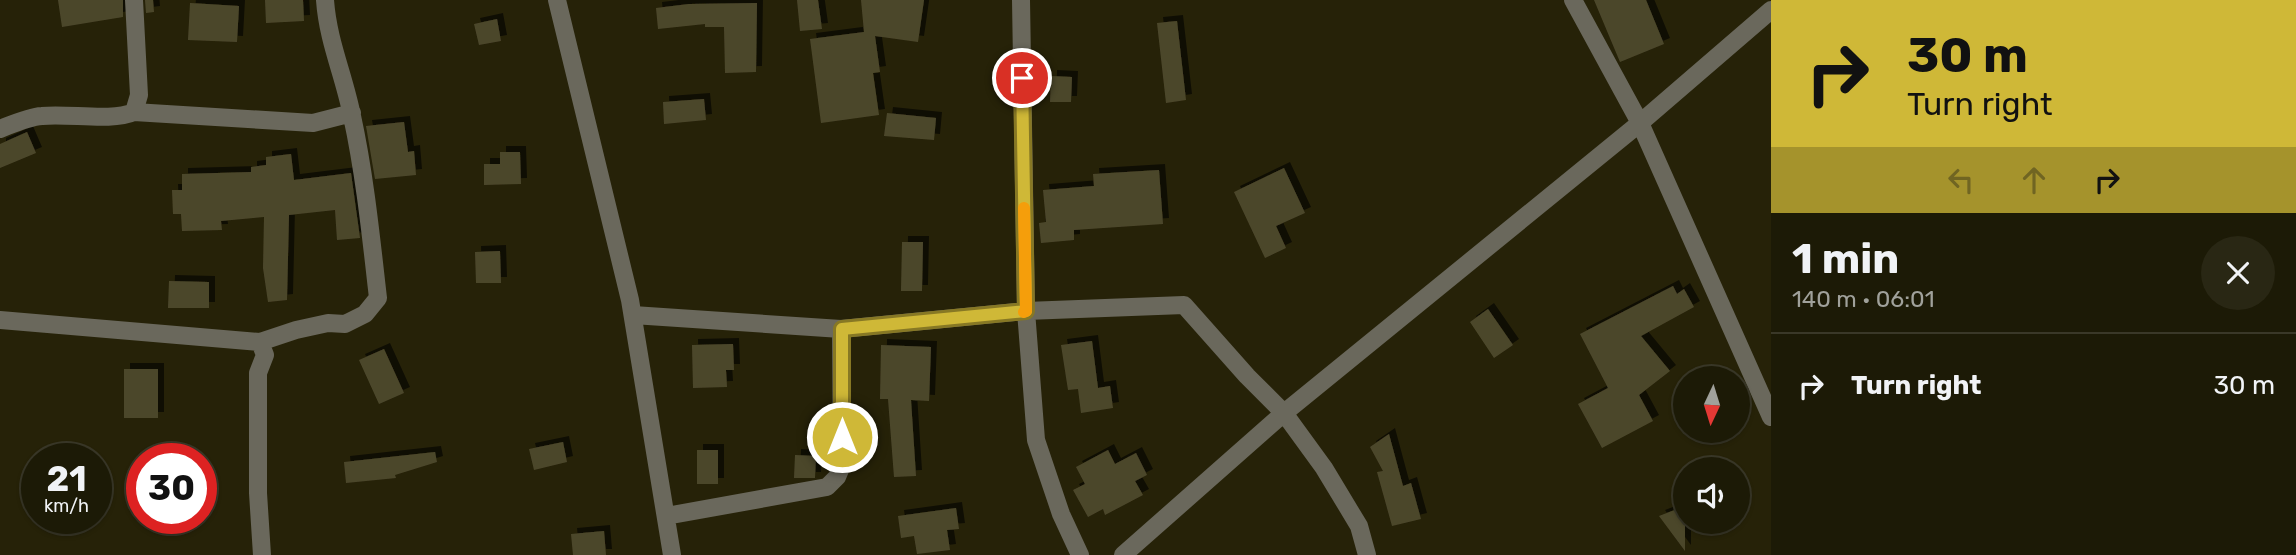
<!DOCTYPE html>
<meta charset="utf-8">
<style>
:root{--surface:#1c1a06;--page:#292714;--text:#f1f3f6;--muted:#a0a19b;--line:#3a3828}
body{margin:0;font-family:Rubik,sans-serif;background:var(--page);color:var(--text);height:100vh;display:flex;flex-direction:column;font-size:26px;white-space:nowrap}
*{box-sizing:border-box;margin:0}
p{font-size:23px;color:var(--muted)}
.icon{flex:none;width:38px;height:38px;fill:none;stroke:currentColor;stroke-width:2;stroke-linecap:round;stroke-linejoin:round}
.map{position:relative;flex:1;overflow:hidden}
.drawer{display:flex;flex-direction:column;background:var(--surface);width:525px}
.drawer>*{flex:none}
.top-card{background:#cfb837;color:#111;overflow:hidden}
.needle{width:46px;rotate:184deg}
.tools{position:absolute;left:1673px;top:366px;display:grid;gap:14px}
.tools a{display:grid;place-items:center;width:77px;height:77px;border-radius:50%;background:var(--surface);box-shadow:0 2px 5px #0004,0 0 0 2px var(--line);font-size:35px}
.speed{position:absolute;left:21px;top:443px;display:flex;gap:14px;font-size:35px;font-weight:700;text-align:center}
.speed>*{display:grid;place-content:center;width:91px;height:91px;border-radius:50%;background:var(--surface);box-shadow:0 2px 5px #0004,0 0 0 2px var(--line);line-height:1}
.speed small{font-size:18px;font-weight:400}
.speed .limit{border:10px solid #d22;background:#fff;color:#111}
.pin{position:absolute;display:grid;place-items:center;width:60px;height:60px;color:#fff;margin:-30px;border:4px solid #fff;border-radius:50%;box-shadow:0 2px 7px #0007}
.me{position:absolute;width:77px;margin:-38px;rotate:0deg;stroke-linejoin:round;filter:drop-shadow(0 0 5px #0008)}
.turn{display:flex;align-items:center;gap:24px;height:147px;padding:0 21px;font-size:32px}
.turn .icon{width:91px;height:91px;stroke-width:2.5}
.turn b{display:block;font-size:49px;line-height:60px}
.lanes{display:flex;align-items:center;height:66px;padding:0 21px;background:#0003;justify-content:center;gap:35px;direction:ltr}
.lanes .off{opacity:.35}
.round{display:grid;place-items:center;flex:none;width:74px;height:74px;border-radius:37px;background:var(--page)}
.overview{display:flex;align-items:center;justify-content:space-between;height:119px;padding:0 21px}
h1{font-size:42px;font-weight:700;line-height:52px}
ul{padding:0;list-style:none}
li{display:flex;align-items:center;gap:21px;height:105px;padding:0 21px;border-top:2px solid var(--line)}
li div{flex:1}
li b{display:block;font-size:26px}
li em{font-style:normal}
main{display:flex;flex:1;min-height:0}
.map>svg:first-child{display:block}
</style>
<main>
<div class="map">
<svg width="1771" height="555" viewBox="0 0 1771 555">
<defs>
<filter id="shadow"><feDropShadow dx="6" dy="-6" stdDeviation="0" flood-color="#0009"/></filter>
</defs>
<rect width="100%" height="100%" fill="#262208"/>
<path fill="#4c472c" filter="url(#shadow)" d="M 58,0 L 123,0 L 123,17 L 62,27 Z
M 145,0 L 153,0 L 154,12 L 146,13 Z
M 265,0 L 303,0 L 304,21 L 266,23 Z
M 797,0 L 818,0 L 822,29 L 800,31 Z
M 861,0 L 924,0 L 918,42 L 875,36 L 880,72 L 873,73 L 879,115 L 821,123 L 810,39 L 864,32 Z
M 1594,0 L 1646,0 L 1664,44 L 1620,62 Z
M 190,3 L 239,6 L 237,42 L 188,40 Z
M 757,3 L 756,72 L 725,73 L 724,27 L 705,27 L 705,24 L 658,29 L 656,8 L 689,4 Z
M 497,19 L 501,41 L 479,45 L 474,24 Z
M 1177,21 L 1186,100 L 1166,103 L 1157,23 Z
M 1051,76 L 1072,77 L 1071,102 L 1050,102 Z
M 704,99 L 706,120 L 664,124 L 663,102 Z
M 887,113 L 936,118 L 934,140 L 884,136 Z
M 404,122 L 408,152 L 414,151 L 416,175 L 375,179 L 366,126 Z
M 27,132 L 36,153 L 0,168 L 0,144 Z
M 500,152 L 520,152 L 521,184 L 484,185 L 484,164 L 500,164 Z
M 291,154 L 294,180 L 351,173 L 360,238 L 337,240 L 335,210 L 289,215 L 287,300 L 268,302 L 263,268 L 264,217 L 221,221 L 222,230 L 182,231 L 181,214 L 173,214 L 172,190 L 182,190 L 182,174 L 251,172 L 251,167 L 266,165 L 266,157 Z
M 1284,168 L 1305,213 L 1276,226 L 1286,248 L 1265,258 L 1234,192 Z
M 1159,170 L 1163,224 L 1074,230 L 1074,240 L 1041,243 L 1039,223 L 1046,222 L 1043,190 L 1094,186 L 1093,174 Z
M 902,242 L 923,242 L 922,291 L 901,291 Z
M 500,251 L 501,283 L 476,283 L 475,252 Z
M 169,281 L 209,282 L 209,308 L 168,308 Z
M 1673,286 L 1677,294 L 1684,289 L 1694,307 L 1641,336 L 1670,371 L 1639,395 L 1653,421 L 1602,448 L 1578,404 L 1608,388 L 1580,334 Z
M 1488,309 L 1513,345 L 1494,358 L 1470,322 Z
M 1092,341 L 1098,388 L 1110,386 L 1113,408 L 1081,413 L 1078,389 L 1068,390 L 1061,345 Z
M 733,344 L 734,370 L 726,370 L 727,387 L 693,388 L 692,345 Z
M 881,345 L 931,347 L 929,401 L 911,400 L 916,476 L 894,477 L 888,399 L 880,399 Z
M 384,349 L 404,393 L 379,404 L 359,360 Z
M 124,369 L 158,369 L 158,418 L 124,418 Z
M 1389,434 L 1403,486 L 1411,483 L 1421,519 L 1392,526 L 1377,472 L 1383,471 L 1370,447 Z
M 563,442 L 567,462 L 534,470 L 529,449 Z
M 697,450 L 718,450 L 718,484 L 697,484 Z
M 1108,450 L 1115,464 L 1136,453 L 1147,475 L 1135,481 L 1143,495 L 1105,515 L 1103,509 L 1088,517 L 1073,490 L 1085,484 L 1076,467 Z
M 435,452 L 437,462 L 395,475 L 396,478 L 346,483 L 344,462 Z
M 795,455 L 816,456 L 815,478 L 794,478 Z
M 1685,506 L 1685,551 L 1659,516 Z
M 956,508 L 959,529 L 947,530 L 950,550 L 917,554 L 914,536 L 901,538 L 898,516 Z
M 604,531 L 606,555 L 573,555 L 571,534 Z"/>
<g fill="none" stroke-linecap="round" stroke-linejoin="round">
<path stroke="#6a685c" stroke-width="18" d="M 134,0 L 139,95 L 134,112
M 557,0 L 630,300 L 672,555
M 1021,0 L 1026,311 L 1036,440 L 1061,514 L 1080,555
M 1573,0 L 1640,123 L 1771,417
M 0,129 C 13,124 28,117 42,116 C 69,113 111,122 134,112 L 313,123 L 352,113
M 633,315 L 841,329 L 1026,311 L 1184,305 L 1247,376 L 1284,413 L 1324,468 L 1359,526 L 1367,555
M 0,320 L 260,342 L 296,330 L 328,323 L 345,324 L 365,314 L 378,298 C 371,237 365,176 352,116 C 344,75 328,42 325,0
M 260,342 L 265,355 L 258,373 L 258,493 L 262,555
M 666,516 L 827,487 L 837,477 L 842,465 L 841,329
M 1123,555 L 1284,413 L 1640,123 L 1771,10"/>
</g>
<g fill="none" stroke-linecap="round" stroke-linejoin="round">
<g stroke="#877824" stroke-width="18">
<path id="route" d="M 842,437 L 842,329 L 1026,311 L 1022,78"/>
</g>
<use href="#route" stroke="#cfb837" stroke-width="12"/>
<path stroke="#f59e0b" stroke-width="12" d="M 1024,312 L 1026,311 L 1024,208"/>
</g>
</svg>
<div class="tools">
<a><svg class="needle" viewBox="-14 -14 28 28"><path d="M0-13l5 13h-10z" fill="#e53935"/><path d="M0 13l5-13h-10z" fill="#a0a19b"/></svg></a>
<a><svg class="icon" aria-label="sound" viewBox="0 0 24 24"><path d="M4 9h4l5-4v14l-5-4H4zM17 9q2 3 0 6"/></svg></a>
</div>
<div class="speed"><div>21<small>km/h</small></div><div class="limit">30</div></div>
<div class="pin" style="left:1022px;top:78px;background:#d93025"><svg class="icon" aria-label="arrive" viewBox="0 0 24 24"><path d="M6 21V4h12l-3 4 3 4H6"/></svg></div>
<svg class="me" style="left:842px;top:437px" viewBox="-20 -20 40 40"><circle r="17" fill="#cfb837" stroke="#fff" stroke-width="3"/><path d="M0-11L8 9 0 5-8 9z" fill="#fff"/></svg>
</div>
<section class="drawer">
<div class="top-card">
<div class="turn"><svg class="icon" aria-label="right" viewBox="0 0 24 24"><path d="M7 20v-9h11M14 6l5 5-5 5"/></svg><div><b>30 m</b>Turn right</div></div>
<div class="lanes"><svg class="icon off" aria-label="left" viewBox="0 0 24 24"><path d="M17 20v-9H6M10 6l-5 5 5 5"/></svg><svg class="icon off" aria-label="ahead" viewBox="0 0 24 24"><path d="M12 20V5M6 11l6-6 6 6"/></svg><svg class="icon" aria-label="right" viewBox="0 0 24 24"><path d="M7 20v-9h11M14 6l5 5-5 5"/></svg></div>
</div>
<div class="overview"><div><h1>1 min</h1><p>140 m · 06:01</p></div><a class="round"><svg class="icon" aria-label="close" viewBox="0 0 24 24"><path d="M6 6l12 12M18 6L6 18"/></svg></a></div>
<ul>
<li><svg class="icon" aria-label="right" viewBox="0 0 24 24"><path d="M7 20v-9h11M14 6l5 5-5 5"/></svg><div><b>Turn right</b></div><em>30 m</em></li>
</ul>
</section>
</main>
